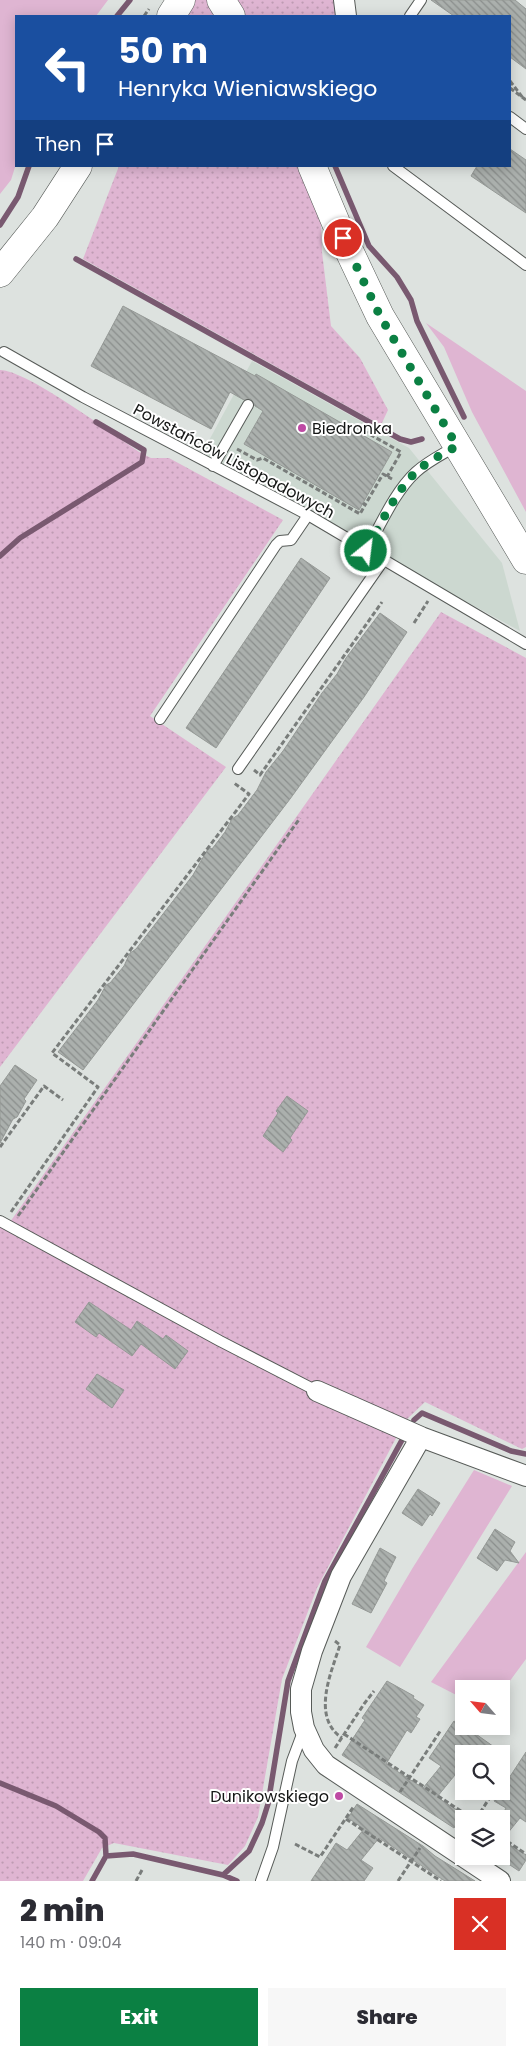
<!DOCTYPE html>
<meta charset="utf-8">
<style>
:root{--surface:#fff;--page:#f7f7f7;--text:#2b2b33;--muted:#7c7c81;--accent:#0b8043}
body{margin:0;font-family:Poppins,sans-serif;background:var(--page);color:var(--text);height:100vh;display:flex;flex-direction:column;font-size:19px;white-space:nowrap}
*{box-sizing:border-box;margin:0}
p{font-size:16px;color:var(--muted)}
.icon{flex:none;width:28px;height:28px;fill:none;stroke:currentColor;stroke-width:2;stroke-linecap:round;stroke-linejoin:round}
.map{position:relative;height:1881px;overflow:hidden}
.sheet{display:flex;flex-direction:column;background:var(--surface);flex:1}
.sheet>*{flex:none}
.banner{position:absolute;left:15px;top:15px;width:496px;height:152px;border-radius:0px;box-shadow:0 2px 12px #0003;background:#1a4fa0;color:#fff;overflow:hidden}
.needle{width:32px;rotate:298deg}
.fabs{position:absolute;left:455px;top:1680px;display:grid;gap:10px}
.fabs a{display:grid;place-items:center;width:55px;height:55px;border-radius:0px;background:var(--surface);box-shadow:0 2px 12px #0003;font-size:25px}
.pin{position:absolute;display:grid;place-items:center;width:42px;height:42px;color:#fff;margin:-21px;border:2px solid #fff;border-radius:50%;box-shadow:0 1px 5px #0007}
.me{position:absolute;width:55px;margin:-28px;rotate:29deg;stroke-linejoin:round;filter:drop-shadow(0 0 4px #0008)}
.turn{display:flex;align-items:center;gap:18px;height:105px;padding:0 20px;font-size:22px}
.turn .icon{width:65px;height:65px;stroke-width:2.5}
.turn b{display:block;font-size:35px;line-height:42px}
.then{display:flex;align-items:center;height:48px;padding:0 20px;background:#0003;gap:10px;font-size:19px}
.round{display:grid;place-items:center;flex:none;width:52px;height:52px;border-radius:0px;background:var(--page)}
.overview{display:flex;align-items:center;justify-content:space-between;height:85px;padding:0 20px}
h1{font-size:30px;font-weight:800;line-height:38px}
.cta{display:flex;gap:10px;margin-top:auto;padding:10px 20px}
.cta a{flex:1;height:58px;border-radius:0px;background:var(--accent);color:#fff;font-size:20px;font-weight:800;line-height:58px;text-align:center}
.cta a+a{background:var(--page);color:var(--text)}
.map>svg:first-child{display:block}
</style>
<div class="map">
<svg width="526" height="1881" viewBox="0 0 526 1881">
<defs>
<pattern id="garden-dots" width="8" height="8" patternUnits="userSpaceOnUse" patternTransform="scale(1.25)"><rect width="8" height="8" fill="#dfb5d2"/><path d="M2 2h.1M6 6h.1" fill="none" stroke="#be9bb3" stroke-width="1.8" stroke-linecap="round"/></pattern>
<pattern id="building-back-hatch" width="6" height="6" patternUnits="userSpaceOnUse" patternTransform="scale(1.25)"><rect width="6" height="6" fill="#abb0ad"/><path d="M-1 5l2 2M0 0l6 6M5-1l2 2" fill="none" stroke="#8a8e8c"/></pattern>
</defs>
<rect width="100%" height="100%" fill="#dde2df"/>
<path fill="#ccd8d0" d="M 252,361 L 409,448 L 502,563 L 520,631 L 200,457 Z"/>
<path fill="#dfb5d2" d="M 0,0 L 108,0 L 96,16 L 16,16 L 16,164 L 11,180 L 0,194 Z
M 426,323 L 526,391 L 526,512 L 472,412 L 444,347 Z
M 474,1470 L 512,1486 L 400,1667 L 366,1647 L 412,1569 Z
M 526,1552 L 526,1659 L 501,1693 L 501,1689 L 464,1689 L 464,1699 L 431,1682 Z"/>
<path fill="url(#garden-dots)" d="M 175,0 L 334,0 L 336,16 L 173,16 Z
M 119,166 L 323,166 L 320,198 L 322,252 L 331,326 L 360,358 L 388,410 L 381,425 L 83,259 Z
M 0,370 C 27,370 115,436 141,453 L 151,458 L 169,458 L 283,520 L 150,716 L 226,767 L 0,1067 Z
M 441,612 L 526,658 L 526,1447 L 522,1449 L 425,1402 L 405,1421 L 317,1588 L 282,1679 L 258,1817 L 245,1846 L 228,1865 L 114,1843 L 102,1848 L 83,1881 L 0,1881 L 0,1216 L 10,1222 Z"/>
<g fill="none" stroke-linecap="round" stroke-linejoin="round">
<path stroke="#795970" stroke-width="5.5" d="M 117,16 L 130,0
M 335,166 L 369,246 L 397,277 L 411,300 L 417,321 L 464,417
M 0,225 L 18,197 L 29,166
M 76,259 L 400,439 L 411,442 L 422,439
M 0,556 L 20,538 L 142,462 L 144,450 L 96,422
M 414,1420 L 422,1413 L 511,1451 L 526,1454
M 0,1783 L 56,1806 L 99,1832 L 105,1838 L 106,1856
M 223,1875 L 249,1851 L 262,1823 L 268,1804 L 288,1681 L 325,1581 L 402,1440
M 92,1881 L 106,1856 L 133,1854 L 223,1875 L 237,1881"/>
</g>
<path fill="url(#building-back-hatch)" stroke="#959996" d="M 431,0 L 515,0 L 526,9 L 526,69 L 510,57 L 510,16 L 454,16 Z
M 510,149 L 526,160 L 526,213 L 471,176 L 477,166 L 510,166 Z
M 123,306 L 255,376 L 256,374 L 392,452 L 359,510 L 244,444 L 263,411 L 255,406 L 251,399 L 244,400 L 230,392 L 211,429 L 91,366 Z
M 301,558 L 330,578 L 216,748 L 186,728 Z
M 380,613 L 407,632 L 364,697 L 290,799 L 83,1070 L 58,1052 L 98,1000 L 106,985 L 110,983 L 124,966 L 130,953 L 136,949 L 193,875 L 209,847 L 212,849 L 225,832 L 232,819 L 238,815 L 257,790 L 266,772 L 283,751 L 322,693 L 337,674 L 346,658 Z
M 15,1065 L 37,1080 L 24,1099 L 26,1101 L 17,1117 L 13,1119 L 0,1143 L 0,1086 Z
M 287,1096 L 308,1111 L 290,1138 L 292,1140 L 283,1152 L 263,1136 L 278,1113 L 276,1111 Z
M 89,1302 L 131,1330 L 137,1321 L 163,1339 L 166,1335 L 188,1351 L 175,1369 L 141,1344 L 132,1356 L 99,1333 L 96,1337 L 75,1322 Z
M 97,1374 L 124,1390 L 112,1408 L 86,1389 Z
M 418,1489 L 440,1503 L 432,1516 L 430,1514 L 422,1526 L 402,1513 Z
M 495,1529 L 515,1542 L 510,1551 L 519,1563 L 505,1560 L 497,1571 L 477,1558 Z
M 380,1548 L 396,1557 L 384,1581 L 387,1583 L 371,1613 L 352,1604 Z
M 387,1681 L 414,1696 L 413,1698 L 424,1705 L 416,1717 L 420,1719 L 411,1733 L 407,1730 L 386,1764 L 423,1788 L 441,1766 L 429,1758 L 454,1721 L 465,1728 L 466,1727 L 504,1754 L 464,1754 L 464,1781 L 455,1775 L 437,1797 L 463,1814 L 454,1828 L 342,1755 L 365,1720 L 362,1718 Z
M 526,1752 L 526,1822 L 520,1818 L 502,1840 L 526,1855 L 526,1860 L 519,1871 L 501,1859 L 501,1817 L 506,1808 L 494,1801 Z
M 357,1804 L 423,1846 L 435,1856 L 475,1881 L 445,1881 L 379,1838 L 361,1860 L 373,1868 L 364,1881 L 311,1881 L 336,1843 L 347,1850 L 364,1829 L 348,1818 Z"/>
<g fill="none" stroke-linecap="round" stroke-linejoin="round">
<g stroke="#575b58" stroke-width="12">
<path id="lane" d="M 410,16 L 421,0
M 510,117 L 526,129
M 393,166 L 526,265
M 4,352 L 83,397 L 308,515 L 526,644
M 213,466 L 248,405
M 366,551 C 380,526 395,491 416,472 C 428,461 443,454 456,446
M 160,719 L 276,545 L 280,541 L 291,540 L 308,515
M 238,769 L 383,561
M 0,1221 L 220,1341 L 317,1391
M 261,1881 L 273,1847 L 292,1761 L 304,1729"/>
</g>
<g stroke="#575b58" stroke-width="22">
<path id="street" d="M 344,0 L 346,16
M 317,1391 L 421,1437 L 526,1476
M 421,1437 L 341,1576 L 312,1651 L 301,1689 L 301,1712 L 304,1728 L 314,1750 L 326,1765 L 500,1881"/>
</g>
<g stroke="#575b58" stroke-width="29">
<path id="secondary" d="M 221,0 L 231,16
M 171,16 L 181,0
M 312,166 L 336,223 L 380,316 L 526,560
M 0,273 L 45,217 L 78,166"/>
</g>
<path stroke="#797d7b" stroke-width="3" stroke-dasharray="5 2.5" stroke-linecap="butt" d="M 144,16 L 149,9
M 510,81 L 523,98
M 510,88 L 526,100
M 357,427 L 401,452 L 387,477
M 237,449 L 257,460 L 263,458 L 360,514 L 365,505
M 363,503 L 365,505 L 383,474 L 392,479
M 414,623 L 428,601
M 254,770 L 260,775 L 382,602
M 0,1147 L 44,1086 L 63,1100
M 11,1212 L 98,1087 L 52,1053 L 249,794 L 234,783
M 18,1216 L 300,818
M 335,1641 L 340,1645 C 331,1673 311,1717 342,1738
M 344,1734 L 473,1819
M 335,1748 L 364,1704 L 374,1691
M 501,1781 L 506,1773
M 400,1792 L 441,1730
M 346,1819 L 441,1881
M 476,1819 L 494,1791
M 501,1837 L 526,1854
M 295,1844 L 320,1857 L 354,1806
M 136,1881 L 142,1870
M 398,1881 L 420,1848"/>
<use href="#lane" stroke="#fff" stroke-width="10"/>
<use href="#street" stroke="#fff" stroke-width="20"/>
<use href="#secondary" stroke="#fff" stroke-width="28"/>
</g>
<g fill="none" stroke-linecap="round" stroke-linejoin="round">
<path stroke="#0b8043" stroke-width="9" stroke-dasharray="0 16.2" d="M 343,238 L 380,316 L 457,446 C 443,454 428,461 417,471 C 397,489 379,527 366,551"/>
</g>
<g fill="#be4aa4" stroke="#fff" stroke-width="2">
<circle cx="302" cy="428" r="5"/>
<circle cx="339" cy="1796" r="5"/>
</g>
<g text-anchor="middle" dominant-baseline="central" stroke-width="4" stroke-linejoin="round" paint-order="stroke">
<g font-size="16" fill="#141615" stroke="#fff" text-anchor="start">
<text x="312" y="428">Biedronka</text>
<text x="329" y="1796" text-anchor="end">Dunikowskiego</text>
</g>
<g font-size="16" fill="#141615" stroke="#fff">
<text transform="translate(234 461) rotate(28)">Powstańców Listopadowych</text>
</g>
</g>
</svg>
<div class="fabs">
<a><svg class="needle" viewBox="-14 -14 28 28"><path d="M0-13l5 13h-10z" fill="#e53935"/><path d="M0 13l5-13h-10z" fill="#7c7c81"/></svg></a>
<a><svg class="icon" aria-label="search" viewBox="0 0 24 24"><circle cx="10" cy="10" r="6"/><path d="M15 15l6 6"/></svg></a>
<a><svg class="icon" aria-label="layers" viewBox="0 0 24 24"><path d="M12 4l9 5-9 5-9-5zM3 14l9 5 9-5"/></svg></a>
</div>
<div class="pin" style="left:343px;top:238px;background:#d93025"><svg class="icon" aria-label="arrive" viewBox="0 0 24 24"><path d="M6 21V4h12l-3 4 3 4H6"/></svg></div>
<svg class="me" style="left:366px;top:551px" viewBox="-20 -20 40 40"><circle r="17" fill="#0b8043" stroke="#fff" stroke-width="3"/><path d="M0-11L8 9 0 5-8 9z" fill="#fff"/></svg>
<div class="banner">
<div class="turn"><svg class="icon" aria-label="left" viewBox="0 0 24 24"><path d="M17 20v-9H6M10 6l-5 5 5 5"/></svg><div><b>50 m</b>Henryka Wieniawskiego</div></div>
<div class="then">Then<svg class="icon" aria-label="arrive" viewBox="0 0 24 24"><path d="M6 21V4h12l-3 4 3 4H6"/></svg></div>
</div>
</div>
<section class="sheet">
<div class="overview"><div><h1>2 min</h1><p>140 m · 09:04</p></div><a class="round" style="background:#d93025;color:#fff"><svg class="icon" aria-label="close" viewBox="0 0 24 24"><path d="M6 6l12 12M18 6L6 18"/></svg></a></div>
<div class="cta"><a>Exit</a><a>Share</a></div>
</section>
